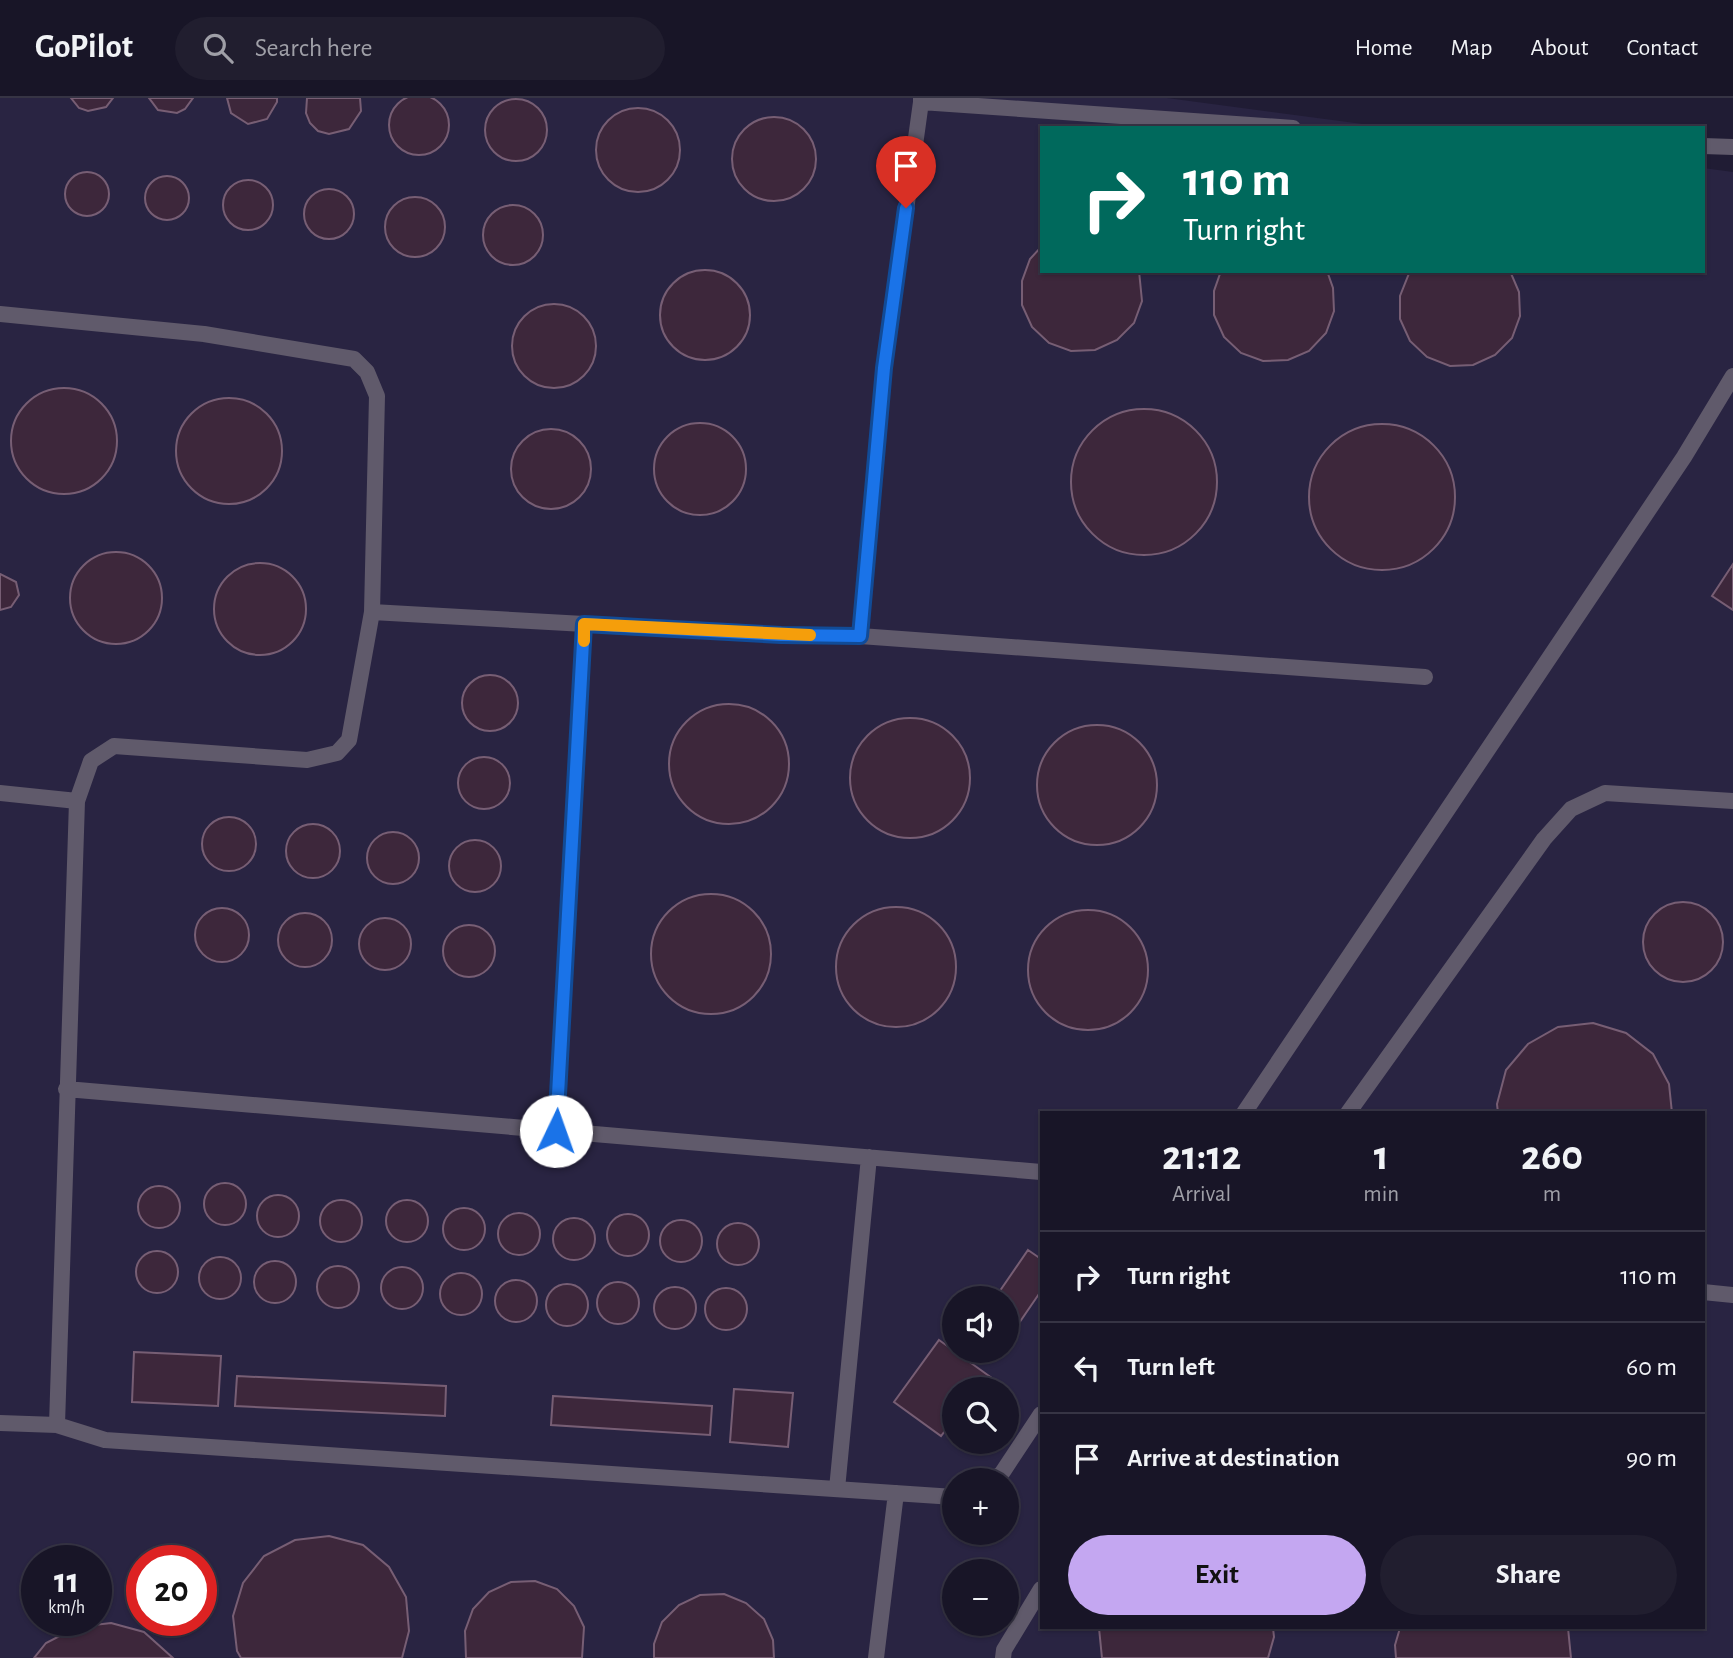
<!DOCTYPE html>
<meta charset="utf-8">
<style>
:root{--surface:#181527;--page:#211e2f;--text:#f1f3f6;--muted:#9f9fa7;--line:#363444;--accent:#c4a7f1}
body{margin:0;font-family:"Alegreya Sans",sans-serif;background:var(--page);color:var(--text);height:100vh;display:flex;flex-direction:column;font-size:26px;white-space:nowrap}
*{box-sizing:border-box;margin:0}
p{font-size:23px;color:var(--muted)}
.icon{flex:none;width:38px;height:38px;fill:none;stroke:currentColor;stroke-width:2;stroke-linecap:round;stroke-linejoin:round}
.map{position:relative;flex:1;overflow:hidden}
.sheet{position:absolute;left:1040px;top:1013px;width:665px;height:518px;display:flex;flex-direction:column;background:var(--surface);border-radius:0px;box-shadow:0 2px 5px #0004,0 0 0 2px var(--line)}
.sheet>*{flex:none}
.banner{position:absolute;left:1040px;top:28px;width:665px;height:147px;border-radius:0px;box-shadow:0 2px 5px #0004,0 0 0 2px var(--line);background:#00695c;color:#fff;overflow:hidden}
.buttons{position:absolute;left:942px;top:1188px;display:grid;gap:14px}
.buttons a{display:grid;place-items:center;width:77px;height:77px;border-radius:50%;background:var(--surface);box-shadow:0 2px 5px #0004,0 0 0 2px var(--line);font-size:35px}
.speed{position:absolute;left:21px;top:1447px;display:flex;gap:14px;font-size:35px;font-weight:700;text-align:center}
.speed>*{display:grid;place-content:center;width:91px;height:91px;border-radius:50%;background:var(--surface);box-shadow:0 2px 5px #0004,0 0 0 2px var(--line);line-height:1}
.speed small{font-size:18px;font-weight:400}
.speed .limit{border:10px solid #d22;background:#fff;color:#111}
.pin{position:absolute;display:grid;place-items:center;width:60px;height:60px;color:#fff;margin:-72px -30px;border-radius:50% 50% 50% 0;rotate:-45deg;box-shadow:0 0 7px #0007}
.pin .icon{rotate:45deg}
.me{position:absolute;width:77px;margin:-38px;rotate:3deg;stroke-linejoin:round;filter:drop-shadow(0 0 5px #0008)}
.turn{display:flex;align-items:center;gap:24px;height:147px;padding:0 28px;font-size:32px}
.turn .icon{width:91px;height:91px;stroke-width:2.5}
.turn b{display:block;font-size:49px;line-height:60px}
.eta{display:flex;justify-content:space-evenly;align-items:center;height:119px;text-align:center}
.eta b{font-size:42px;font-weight:600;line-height:49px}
.button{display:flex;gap:14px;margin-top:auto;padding:14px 28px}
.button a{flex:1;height:80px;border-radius:42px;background:var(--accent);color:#111;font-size:28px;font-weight:600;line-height:80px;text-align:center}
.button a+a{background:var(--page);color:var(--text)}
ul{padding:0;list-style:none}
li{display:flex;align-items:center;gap:21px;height:91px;padding:0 28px;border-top:2px solid var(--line)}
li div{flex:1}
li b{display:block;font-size:26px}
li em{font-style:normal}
header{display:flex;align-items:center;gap:42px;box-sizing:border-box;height:98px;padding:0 35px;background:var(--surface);border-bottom:2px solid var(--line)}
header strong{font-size:33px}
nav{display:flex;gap:38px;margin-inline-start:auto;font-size:24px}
.search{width:490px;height:63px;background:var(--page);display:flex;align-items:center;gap:18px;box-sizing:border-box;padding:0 24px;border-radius:38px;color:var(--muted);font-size:26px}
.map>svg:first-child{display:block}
</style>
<header>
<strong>GoPilot</strong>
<div class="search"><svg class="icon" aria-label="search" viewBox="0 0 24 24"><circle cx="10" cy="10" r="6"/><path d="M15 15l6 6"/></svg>Search here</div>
<nav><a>Home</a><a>Map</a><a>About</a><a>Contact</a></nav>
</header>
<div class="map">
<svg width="1733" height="1560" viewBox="0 0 1733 1560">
<rect width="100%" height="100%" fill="#201c34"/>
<path fill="#292442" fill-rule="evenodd" d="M 0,0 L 1167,0 L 1393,30 L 1041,30 L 1041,173 L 1703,173 L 1703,70 L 1733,74 L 1733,1560 L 0,1560 ZM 1041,1015 L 1703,1015 L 1703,1530 L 1041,1530 ZM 954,1200 L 1006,1200 L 1006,1253 L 954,1253 ZM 954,1292 L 1006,1292 L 1006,1344 L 954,1344 ZM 954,1382 L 1006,1382 L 1006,1435 L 954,1435 ZM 37,1463 L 96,1463 L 96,1522 L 37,1522 ZM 142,1463 L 201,1463 L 201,1522 L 142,1522 ZM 954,1474 L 1006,1474 L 1006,1526 L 954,1526 Z"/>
<path fill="#3d273b" stroke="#775e74" stroke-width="2" d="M389 27a30 30 0 1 1 60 0a30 30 0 1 1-60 0Z
M 71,0 L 113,0 L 106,9 L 88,13 L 79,10 Z
M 149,0 L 193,0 L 185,11 L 177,15 L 158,12 Z
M 227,0 L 277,0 L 277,4 L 267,21 L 248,26 L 231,15 Z
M 307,0 L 360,0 L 361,13 L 349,31 L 329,36 L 318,33 L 310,25 L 306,15 Z
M485 32a31 31 0 1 1 62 0a31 31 0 1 1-62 0Z
M596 52a42 42 0 1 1 84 0a42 42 0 1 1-84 0Z
M732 61a42 42 0 1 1 84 0a42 42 0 1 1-84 0Z
M65 96a22 22 0 1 1 44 0a22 22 0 1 1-44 0Z
M145 100a22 22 0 1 1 44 0a22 22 0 1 1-44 0Z
M223 107a25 25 0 1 1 50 0a25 25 0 1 1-50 0Z
M304 116a25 25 0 1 1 50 0a25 25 0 1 1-50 0Z
M385 129a30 30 0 1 1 60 0a30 30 0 1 1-60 0Z
M483 137a30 30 0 1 1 60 0a30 30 0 1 1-60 0Z
M 1041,149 L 1041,173 L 1139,173 L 1142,203 L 1134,225 L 1117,242 L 1095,252 L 1071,253 L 1049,245 L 1032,229 L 1022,207 L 1022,183 L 1030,161 Z
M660 217a45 45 0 1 1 90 0a45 45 0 1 1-90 0Z
M 1221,173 L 1327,173 L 1333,190 L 1334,213 L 1326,235 L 1309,253 L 1288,262 L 1263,263 L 1241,255 L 1224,239 L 1214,217 L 1214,193 Z
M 1410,173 L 1510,173 L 1519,194 L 1520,218 L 1512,240 L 1495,257 L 1473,267 L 1450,268 L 1427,259 L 1410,243 L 1400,221 L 1400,198 Z
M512 248a42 42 0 1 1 84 0a42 42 0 1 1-84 0Z
M11 343a53 53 0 1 1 106 0a53 53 0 1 1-106 0Z
M176 353a53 53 0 1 1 106 0a53 53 0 1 1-106 0Z
M1071 384a73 73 0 1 1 146 0a73 73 0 1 1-146 0Z
M654 371a46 46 0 1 1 92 0a46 46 0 1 1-92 0Z
M1309 399a73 73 0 1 1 146 0a73 73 0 1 1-146 0Z
M511 371a40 40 0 1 1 80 0a40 40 0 1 1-80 0Z
M70 500a46 46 0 1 1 92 0a46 46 0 1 1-92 0Z
M214 511a46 46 0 1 1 92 0a46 46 0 1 1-92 0Z
M 1733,466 L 1733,512 L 1712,498 Z
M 0,476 L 16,484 L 19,497 L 11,509 L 0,512 Z
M462 605a28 28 0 1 1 56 0a28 28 0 1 1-56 0Z
M669 666a60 60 0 1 1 120 0a60 60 0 1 1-120 0Z
M850 680a60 60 0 1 1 120 0a60 60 0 1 1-120 0Z
M1037 687a60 60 0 1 1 120 0a60 60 0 1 1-120 0Z
M458 685a26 26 0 1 1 52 0a26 26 0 1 1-52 0Z
M202 746a27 27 0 1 1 54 0a27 27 0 1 1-54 0Z
M286 753a27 27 0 1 1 54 0a27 27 0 1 1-54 0Z
M367 760a26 26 0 1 1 52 0a26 26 0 1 1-52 0Z
M449 768a26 26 0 1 1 52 0a26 26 0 1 1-52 0Z
M651 856a60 60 0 1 1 120 0a60 60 0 1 1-120 0Z
M1643 844a40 40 0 1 1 80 0a40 40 0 1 1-80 0Z
M836 869a60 60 0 1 1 120 0a60 60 0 1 1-120 0Z
M195 837a27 27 0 1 1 54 0a27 27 0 1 1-54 0Z
M1028 872a60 60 0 1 1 120 0a60 60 0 1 1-120 0Z
M278 842a27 27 0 1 1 54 0a27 27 0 1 1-54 0Z
M359 846a26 26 0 1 1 52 0a26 26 0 1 1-52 0Z
M443 853a26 26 0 1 1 52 0a26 26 0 1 1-52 0Z
M 1593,925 L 1626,935 L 1653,956 L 1669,986 L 1672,1015 L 1498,1015 L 1497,1006 L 1506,972 L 1528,946 L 1558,929 Z
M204 1106a21 21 0 1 1 42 0a21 21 0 1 1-42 0Z
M138 1109a21 21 0 1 1 42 0a21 21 0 1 1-42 0Z
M257 1118a21 21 0 1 1 42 0a21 21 0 1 1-42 0Z
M320 1123a21 21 0 1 1 42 0a21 21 0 1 1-42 0Z
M386 1123a21 21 0 1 1 42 0a21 21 0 1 1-42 0Z
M443 1131a21 21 0 1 1 42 0a21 21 0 1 1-42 0Z
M498 1136a21 21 0 1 1 42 0a21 21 0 1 1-42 0Z
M607 1137a21 21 0 1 1 42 0a21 21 0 1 1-42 0Z
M553 1141a21 21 0 1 1 42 0a21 21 0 1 1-42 0Z
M660 1143a21 21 0 1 1 42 0a21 21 0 1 1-42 0Z
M717 1146a21 21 0 1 1 42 0a21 21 0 1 1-42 0Z
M 1028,1152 L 1041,1161 L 1041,1193 L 1006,1244 L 1006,1200 L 995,1200 Z
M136 1174a21 21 0 1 1 42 0a21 21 0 1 1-42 0Z
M199 1180a21 21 0 1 1 42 0a21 21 0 1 1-42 0Z
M254 1184a21 21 0 1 1 42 0a21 21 0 1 1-42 0Z
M317 1189a21 21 0 1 1 42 0a21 21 0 1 1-42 0Z
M381 1190a21 21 0 1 1 42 0a21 21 0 1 1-42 0Z
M440 1196a21 21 0 1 1 42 0a21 21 0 1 1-42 0Z
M495 1203a21 21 0 1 1 42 0a21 21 0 1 1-42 0Z
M597 1205a21 21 0 1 1 42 0a21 21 0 1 1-42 0Z
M546 1207a21 21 0 1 1 42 0a21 21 0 1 1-42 0Z
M654 1210a21 21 0 1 1 42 0a21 21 0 1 1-42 0Z
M705 1211a21 21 0 1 1 42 0a21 21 0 1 1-42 0Z
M 939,1242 L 1003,1288 L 1001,1292 L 954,1292 L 954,1321 L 941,1338 L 894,1304 Z
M 134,1254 L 221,1258 L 218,1308 L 132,1304 Z
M 237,1278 L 446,1288 L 445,1318 L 235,1308 Z
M 734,1291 L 793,1295 L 788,1349 L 730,1344 Z
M 553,1298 L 712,1308 L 710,1337 L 551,1327 Z
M 329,1438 L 363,1447 L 389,1469 L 406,1499 L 409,1533 L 402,1560 L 241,1560 L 237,1553 L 233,1518 L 243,1485 L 264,1458 L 295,1442 Z
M 535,1483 L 557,1491 L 574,1508 L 584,1529 L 582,1560 L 466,1560 L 465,1533 L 473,1511 L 489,1494 L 511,1484 Z
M 724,1496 L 746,1505 L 764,1521 L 773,1542 L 774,1560 L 654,1560 L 654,1546 L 662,1524 L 679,1507 L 700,1497 Z
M 111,1525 L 144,1534 L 173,1560 L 34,1560 L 46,1545 L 77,1529 Z
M 1099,1530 L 1273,1530 L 1274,1539 L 1268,1560 L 1102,1560 Z
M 1400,1530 L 1568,1530 L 1571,1560 L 1396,1560 L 1395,1547 Z"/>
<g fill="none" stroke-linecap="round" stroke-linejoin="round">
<path stroke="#605a6b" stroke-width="16" d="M 921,0 L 921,4 L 1293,30
M 1703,48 L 1733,49
M 0,216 L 204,236 L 354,261 L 367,274 L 377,298 L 372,514
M 860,538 L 1425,579
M 0,695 L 77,703
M 66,991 L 1041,1074
M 1244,1015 L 1684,359 L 1733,278
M 1348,1015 L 1544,741 L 1571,711 L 1605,695 L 1733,703
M 556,1033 L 584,526
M 1703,1194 L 1733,1197
M 0,1325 L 57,1327 L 105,1342 L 954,1399
M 57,1327 L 77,703 L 91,663 L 114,648 L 307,662 L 337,655 L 349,642 L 372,514 L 781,537 L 860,538 L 884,270 L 921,4
M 993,1382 L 1002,1375 L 1041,1316
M 837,1391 L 869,1059
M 876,1560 L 896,1395
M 1003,1560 L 1004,1552 L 1041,1491"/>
</g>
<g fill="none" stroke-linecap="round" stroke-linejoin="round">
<g stroke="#114b97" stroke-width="18">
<path id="route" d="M 556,1033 L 584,526 L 781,537 L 860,538 L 884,270 L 906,110"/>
</g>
<use href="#route" stroke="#1a73e8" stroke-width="12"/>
<path stroke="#f59e0b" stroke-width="12" d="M 584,543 L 584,526 L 810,537"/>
</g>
</svg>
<div class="buttons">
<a><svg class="icon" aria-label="sound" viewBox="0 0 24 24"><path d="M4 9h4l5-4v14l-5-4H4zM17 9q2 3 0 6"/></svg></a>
<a><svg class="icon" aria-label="search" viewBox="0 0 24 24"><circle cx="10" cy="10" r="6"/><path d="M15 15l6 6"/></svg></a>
<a>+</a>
<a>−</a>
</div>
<div class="speed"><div>11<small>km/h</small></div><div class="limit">20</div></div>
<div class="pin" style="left:906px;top:110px;background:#d93025"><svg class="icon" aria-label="arrive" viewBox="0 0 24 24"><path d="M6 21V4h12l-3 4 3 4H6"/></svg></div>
<svg class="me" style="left:556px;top:1033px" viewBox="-20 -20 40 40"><circle r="19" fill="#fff"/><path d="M0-13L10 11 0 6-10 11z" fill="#1a73e8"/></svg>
<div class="banner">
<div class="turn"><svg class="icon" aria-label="right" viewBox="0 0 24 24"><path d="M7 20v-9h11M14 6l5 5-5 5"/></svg><div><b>110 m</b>Turn right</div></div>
</div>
<section class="sheet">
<div class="eta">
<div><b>21:12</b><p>Arrival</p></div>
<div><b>1</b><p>min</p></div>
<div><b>260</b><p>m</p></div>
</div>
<ul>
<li><svg class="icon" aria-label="right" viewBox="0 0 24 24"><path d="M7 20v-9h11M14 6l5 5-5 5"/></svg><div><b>Turn right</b></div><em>110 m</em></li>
<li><svg class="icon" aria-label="left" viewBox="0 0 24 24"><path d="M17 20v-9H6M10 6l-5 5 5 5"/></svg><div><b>Turn left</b></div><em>60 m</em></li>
<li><svg class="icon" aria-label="arrive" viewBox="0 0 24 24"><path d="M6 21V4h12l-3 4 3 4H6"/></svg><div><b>Arrive at destination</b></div><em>90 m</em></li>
</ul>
<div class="button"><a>Exit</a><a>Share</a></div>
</section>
</div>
